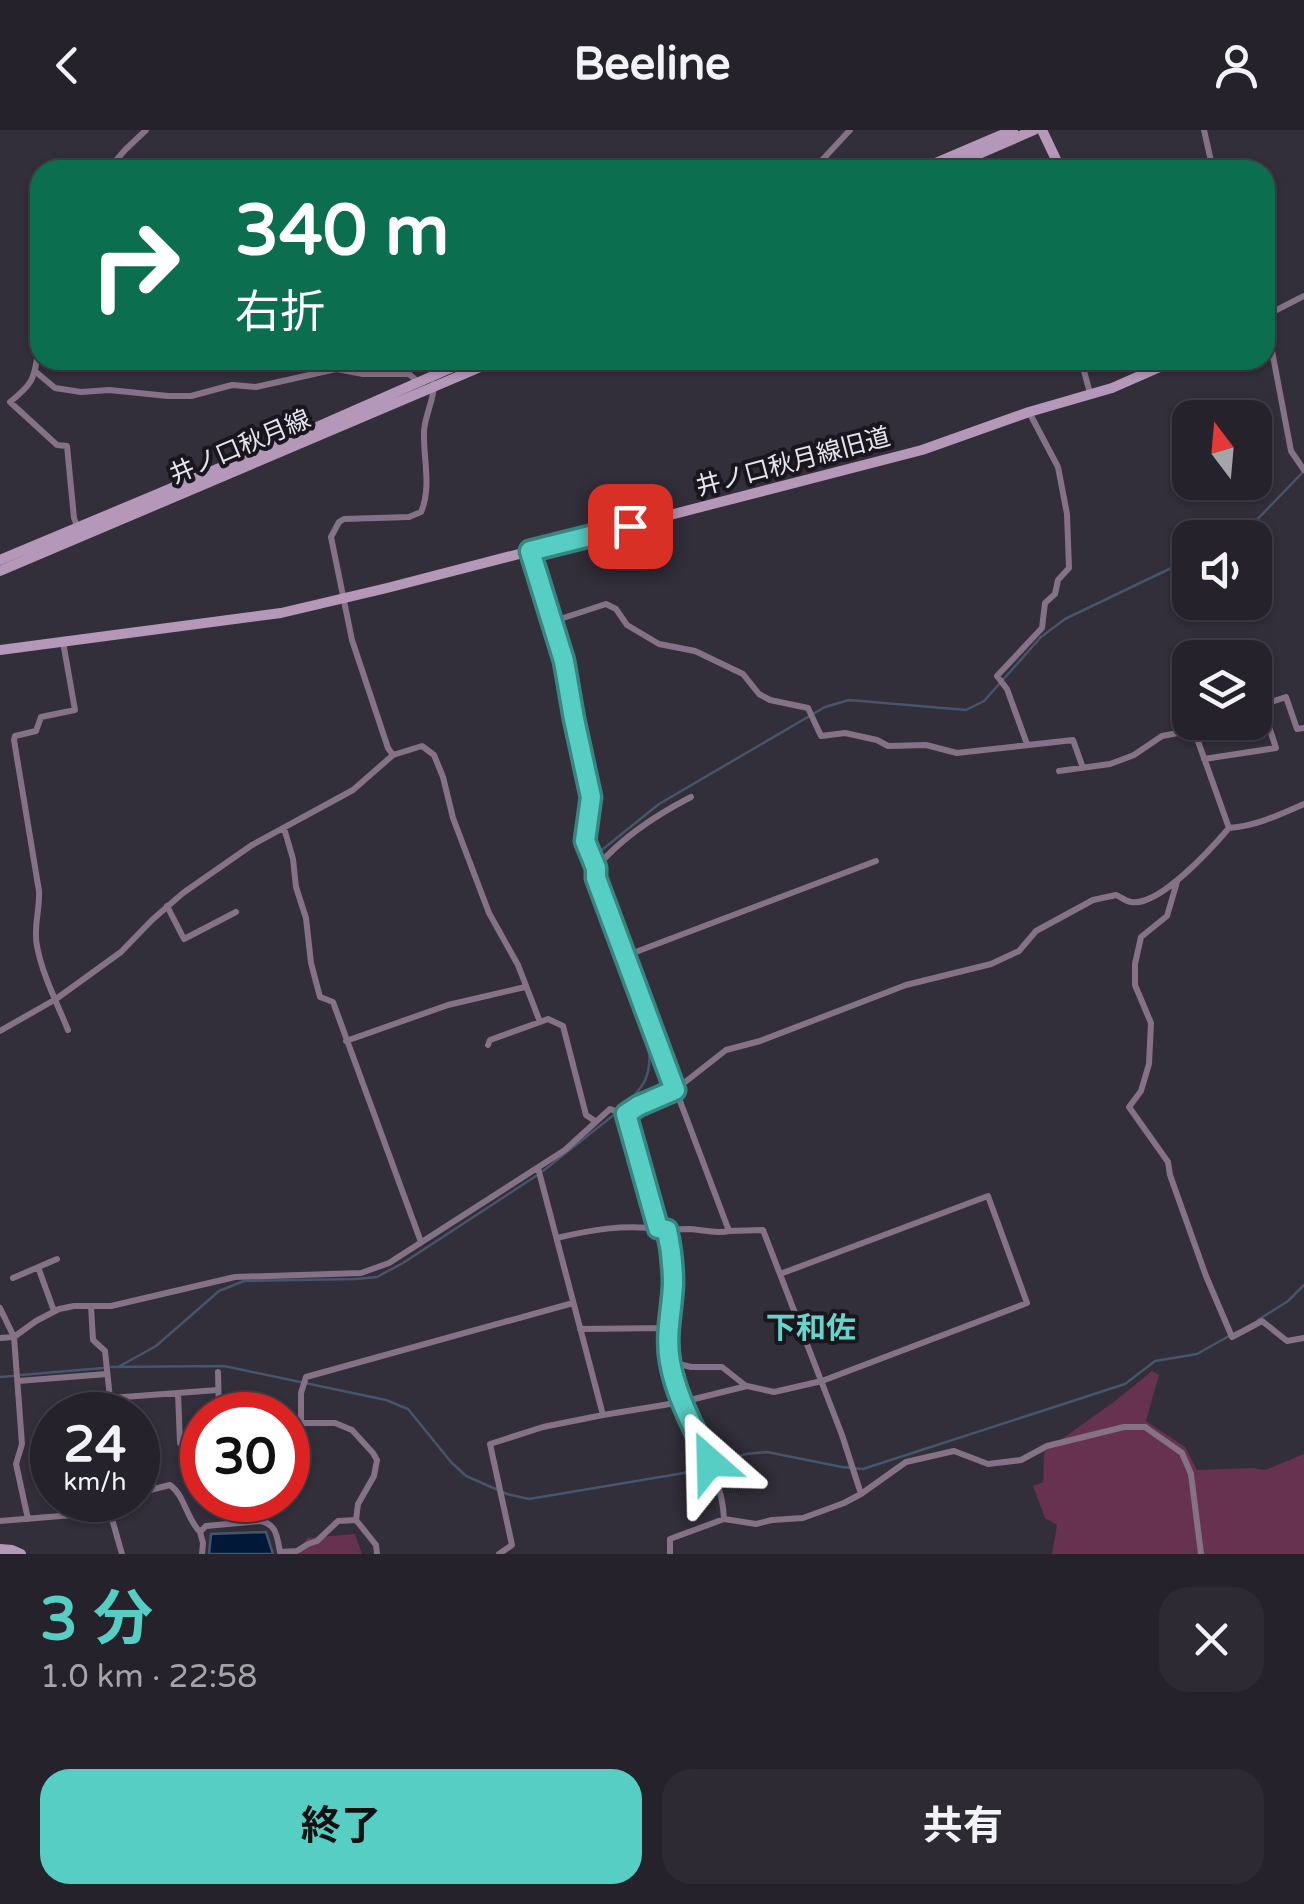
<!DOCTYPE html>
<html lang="ja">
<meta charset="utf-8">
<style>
:root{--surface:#26222c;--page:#2e2a34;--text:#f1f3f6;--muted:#a4a4a9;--line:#423f48;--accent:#56cec4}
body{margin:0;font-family:"Varela Round","Noto Sans JP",sans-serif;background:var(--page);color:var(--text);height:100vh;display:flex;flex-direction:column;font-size:38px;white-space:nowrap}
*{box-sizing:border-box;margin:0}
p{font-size:32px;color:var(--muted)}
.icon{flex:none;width:55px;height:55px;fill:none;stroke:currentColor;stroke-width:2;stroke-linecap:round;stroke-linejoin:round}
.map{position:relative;height:1424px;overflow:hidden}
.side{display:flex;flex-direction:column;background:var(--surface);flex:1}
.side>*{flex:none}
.top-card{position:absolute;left:30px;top:30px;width:1245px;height:210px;border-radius:30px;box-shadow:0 2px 8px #0004,0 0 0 2px var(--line);background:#0b6e4f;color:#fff;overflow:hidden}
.needle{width:65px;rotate:344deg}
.buttons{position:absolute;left:1172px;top:270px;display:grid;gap:20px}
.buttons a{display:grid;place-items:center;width:100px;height:100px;border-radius:20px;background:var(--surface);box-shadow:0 2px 8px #0004,0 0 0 2px var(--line);font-size:50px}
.speed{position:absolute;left:30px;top:1262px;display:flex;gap:20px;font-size:50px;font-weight:700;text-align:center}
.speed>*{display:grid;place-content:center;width:130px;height:130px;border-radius:50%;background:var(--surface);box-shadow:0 2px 8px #0004,0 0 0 2px var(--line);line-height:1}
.speed small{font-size:25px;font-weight:400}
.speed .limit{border:15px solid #d22;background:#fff;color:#111}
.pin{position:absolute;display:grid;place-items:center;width:85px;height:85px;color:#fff;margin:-42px;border-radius:20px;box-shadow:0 5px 15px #0006}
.me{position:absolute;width:110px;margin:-55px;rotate:335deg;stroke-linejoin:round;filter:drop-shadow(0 0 8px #0008)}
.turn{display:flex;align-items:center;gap:35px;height:210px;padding:0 40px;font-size:45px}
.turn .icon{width:130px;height:130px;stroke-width:2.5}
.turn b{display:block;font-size:70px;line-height:85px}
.round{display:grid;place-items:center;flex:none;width:105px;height:105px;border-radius:30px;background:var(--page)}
.head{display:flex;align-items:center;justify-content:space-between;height:170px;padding:0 40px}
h1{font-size:60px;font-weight:700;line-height:75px;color:var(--accent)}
.primary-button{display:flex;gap:20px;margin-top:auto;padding:20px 40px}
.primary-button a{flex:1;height:115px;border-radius:30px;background:var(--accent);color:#111;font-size:40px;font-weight:700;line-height:115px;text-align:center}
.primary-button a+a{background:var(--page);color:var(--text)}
header{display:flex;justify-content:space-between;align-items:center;height:130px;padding:0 40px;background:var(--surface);font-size:45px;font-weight:700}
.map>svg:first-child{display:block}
</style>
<header><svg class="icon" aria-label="back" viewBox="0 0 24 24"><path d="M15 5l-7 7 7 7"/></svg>Beeline<svg class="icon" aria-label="person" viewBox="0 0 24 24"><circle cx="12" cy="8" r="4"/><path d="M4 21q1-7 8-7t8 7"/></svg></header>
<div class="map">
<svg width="1304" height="1424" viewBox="0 0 1304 1424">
<rect width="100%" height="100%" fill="#322e3a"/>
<path fill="#663250" d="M 1152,1241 L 1159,1245 L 1146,1291 L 1185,1317 L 1197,1340 L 1253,1338 L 1265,1340 L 1304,1324 L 1304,1424 L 1052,1424 L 1057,1395 L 1045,1388 L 1033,1356 L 1043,1352 L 1044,1322 L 1115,1271 Z
M 355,1404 L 362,1424 L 299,1424 L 307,1408 Z"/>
<path fill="#011838" stroke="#46556e" stroke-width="2.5" d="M 266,1402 L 273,1424 L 209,1424 L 211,1404 Z"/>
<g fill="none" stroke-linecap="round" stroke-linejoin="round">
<path stroke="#46556e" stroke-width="2.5" d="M 1233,408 L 1248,399 L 1303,342
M 621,979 C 644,957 652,947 649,915 L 589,752 L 590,741 L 598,723 L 659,674 L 825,577 L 849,570 L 966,580 L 984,571 L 1041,507 L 1065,489 L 1190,429
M 543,1041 L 615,984
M 1258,1190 L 1288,1171 L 1304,1155
M 120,1236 L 156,1216 L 219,1161 L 244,1151 L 356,1149 L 377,1147 L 403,1133 L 536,1046
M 111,1237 L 224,1236 L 386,1270 L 408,1279 L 451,1332 L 466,1346 L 507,1364 L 529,1369 L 684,1343 L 746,1324 L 767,1322 L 842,1337 L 863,1339 L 1125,1254 L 1155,1231 L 1197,1224 L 1229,1206
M 21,1245 L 103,1238
M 0,1247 L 13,1246"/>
<path stroke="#857287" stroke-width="6" d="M 1204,0 L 1213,40
M 108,40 L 125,20 L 146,0
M 813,40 L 850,0
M 1265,186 L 1304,166
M 1265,202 L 1269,205 L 1291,321 L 1304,340
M 40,212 C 33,245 39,249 10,272 L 57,315 L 67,316 L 74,388 L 79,401
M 1081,230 L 1090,263
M 36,242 L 55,258 L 81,262 L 109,260 L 168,266 L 191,266 L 232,255 L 256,257 L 336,239 L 363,244 L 409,244 L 417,251
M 530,421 L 564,531 L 591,667 L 585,711 L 596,738
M 551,492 L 606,474 L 616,479 L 627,495 L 659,514 L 695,521 L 743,544 L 759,564 L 770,570 L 808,578 L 821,606 L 845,603 L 877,610 L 888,616 L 926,615 L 957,623 L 1073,610 L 1083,638
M 63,512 L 75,580 L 41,587 L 36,601 L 15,606 L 14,610 L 39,761 C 40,780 33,798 37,816 C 42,844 57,873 68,900
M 1027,614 L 1007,559 L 997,546 L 1042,498 L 1045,473 L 1055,464 L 1058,450 L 1069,438 L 1067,384 L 1058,337 L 1029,282
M 393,625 L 388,618 L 352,510 L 331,407 L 339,392 L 344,389 L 409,387 L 421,382 C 432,356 423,329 424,301 C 425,285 434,270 434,254
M 1204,629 L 1276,618 L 1262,575 L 1286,567 L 1297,599 L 1304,598
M 1059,641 L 1110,634 L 1134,625 L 1162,606 L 1194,600 L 1229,698
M 691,667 C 656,685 621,708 596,738 L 596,748 L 729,1101 L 763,1100 L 842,1305 L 861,1364
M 284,698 L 293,729 L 296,757 L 306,788 L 311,833 L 320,867 L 333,872 L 421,1112
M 1177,752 L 1167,786 L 1141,807 L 1135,834 L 1135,855 L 1151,893 L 1149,934 L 1141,961 L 1129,977 L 1168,1032 L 1170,1045 L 1206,1146 L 1232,1207 L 1262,1191 L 1287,1211 L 1304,1208
M 167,776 L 184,809 L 236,782
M 625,826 L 876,731
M 0,901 L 56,869 L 121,822 L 152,790 L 183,763 L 252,715 L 353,660 L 393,625 L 422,616 L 434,625 L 443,647 L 453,688 L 489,783 L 518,835 L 540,892 L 548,889 L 563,896 L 586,985 L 595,991
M 346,911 L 448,875 L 525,857
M 488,915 L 490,910 L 540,892
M 626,985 L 638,976 L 675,960 L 726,920 L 760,911 L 906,855 L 991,834 L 1019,821 L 1036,801 L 1093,770 L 1116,765 C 1121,767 1125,771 1131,772 C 1159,777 1212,718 1229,698 C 1256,696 1279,685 1304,674
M 538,1038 L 603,1285
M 667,1101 C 671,1118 673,1137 673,1155 C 672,1181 665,1207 670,1233 C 681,1287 722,1334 724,1389
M 557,1108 C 590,1100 624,1094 659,1099 C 669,1100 679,1099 690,1099 C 704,1100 715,1104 729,1101
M 38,1137 L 54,1181
M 13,1148 L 57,1129
M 91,1176 L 93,1210 L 105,1221 L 110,1268 L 218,1260
M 0,1178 L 14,1207 L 22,1314 L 16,1334 L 28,1389
M 580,1199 L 668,1198
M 0,1208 L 14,1207 L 36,1191 L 59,1179 L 74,1176 L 111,1176 L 235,1147 L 361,1143 L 389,1133 L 565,1020 L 610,979 L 626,985 L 657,1098
M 671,1232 L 691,1237 L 722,1237 L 746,1256
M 218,1242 L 219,1285
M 18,1251 L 107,1244
M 178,1263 L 180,1313 L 202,1312
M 301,1293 L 335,1293 L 352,1300 L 373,1323 L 377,1330 L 374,1346 L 358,1374 L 356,1390
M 288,1311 L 301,1312 L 301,1263 L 306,1247 L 573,1173
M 138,1363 L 170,1355 C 185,1366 186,1388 200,1402
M 112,1389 L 121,1370
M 0,1391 L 73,1385 L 112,1389 L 122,1424
M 202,1424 L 203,1413 L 200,1402 L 206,1396 L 260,1391 C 277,1394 277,1407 280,1422 L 297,1421 L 308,1414 L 317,1411 L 338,1391 L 356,1390 L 376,1415 L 377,1424
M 499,1424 L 512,1415 L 490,1314 L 543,1297 L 603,1285 L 682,1272 L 747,1256 L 774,1262 L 822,1251 L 1027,1173 L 988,1066 L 780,1144
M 670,1424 L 670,1409 L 724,1389 L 756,1394 L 772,1390 L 803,1388 L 844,1373 L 861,1364 L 906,1332 L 954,1321 L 988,1334 L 1021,1330 L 1047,1316 L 1124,1297 L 1145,1297 L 1182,1323 L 1191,1344 L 1201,1424"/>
<path stroke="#b597b9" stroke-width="10" d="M 1042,0 L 1061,40
M 919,40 L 1013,0
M 942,40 L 1034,0
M 0,430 L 303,303 L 469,230
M 0,441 L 497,230
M 0,520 L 281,483 L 387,458 L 922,320 L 1029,282 L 1112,258 L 1176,230
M 0,1419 L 12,1420 L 21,1424"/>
</g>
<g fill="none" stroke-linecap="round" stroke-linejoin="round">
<g stroke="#38867f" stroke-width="25">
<path id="route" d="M 630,396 L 530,421 L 564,531 L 574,589 L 591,667 L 585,711 L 596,738 L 596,748 L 675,960 L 638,976 L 626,984 L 658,1098 L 667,1100 C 671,1118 673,1136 673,1154 C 672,1180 665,1205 670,1232 C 676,1267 695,1300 710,1332"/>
</g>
<use href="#route" stroke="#56cec4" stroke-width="18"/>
</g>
<g text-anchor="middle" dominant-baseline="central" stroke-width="8" stroke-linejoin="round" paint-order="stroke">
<g font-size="25" fill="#e6e4ec" stroke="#19171d">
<text transform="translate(240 317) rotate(-23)">井ノ口秋月線</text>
<text transform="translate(793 332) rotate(-15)">井ノ口秋月線旧道</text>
</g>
<g font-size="30" font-weight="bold" fill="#68d3ca" stroke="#19171d">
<text x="811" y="1198">下和佐</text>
</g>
</g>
</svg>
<div class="buttons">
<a><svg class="needle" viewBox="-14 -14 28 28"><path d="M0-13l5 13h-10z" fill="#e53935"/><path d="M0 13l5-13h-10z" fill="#a4a4a9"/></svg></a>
<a><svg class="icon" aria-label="sound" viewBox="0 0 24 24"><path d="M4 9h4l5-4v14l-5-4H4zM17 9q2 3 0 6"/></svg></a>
<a><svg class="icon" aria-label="layers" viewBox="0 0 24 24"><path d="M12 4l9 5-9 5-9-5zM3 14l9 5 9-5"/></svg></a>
</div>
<div class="speed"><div>24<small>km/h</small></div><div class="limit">30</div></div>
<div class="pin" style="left:630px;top:396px;background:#d93025"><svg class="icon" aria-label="arrive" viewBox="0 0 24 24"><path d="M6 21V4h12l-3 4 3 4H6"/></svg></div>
<svg class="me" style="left:710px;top:1332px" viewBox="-20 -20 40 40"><path d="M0-17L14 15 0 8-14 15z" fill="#56cec4" stroke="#fff" stroke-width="4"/></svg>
<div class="top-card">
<div class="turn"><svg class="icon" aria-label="right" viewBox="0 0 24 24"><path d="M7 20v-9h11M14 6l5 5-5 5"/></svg><div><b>340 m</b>右折</div></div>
</div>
</div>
<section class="side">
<div class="head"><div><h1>3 分</h1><p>1.0 km · 22:58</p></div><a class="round"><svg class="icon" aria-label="close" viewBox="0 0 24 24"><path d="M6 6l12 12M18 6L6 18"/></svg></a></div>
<div class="primary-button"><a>終了</a><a>共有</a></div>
</section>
